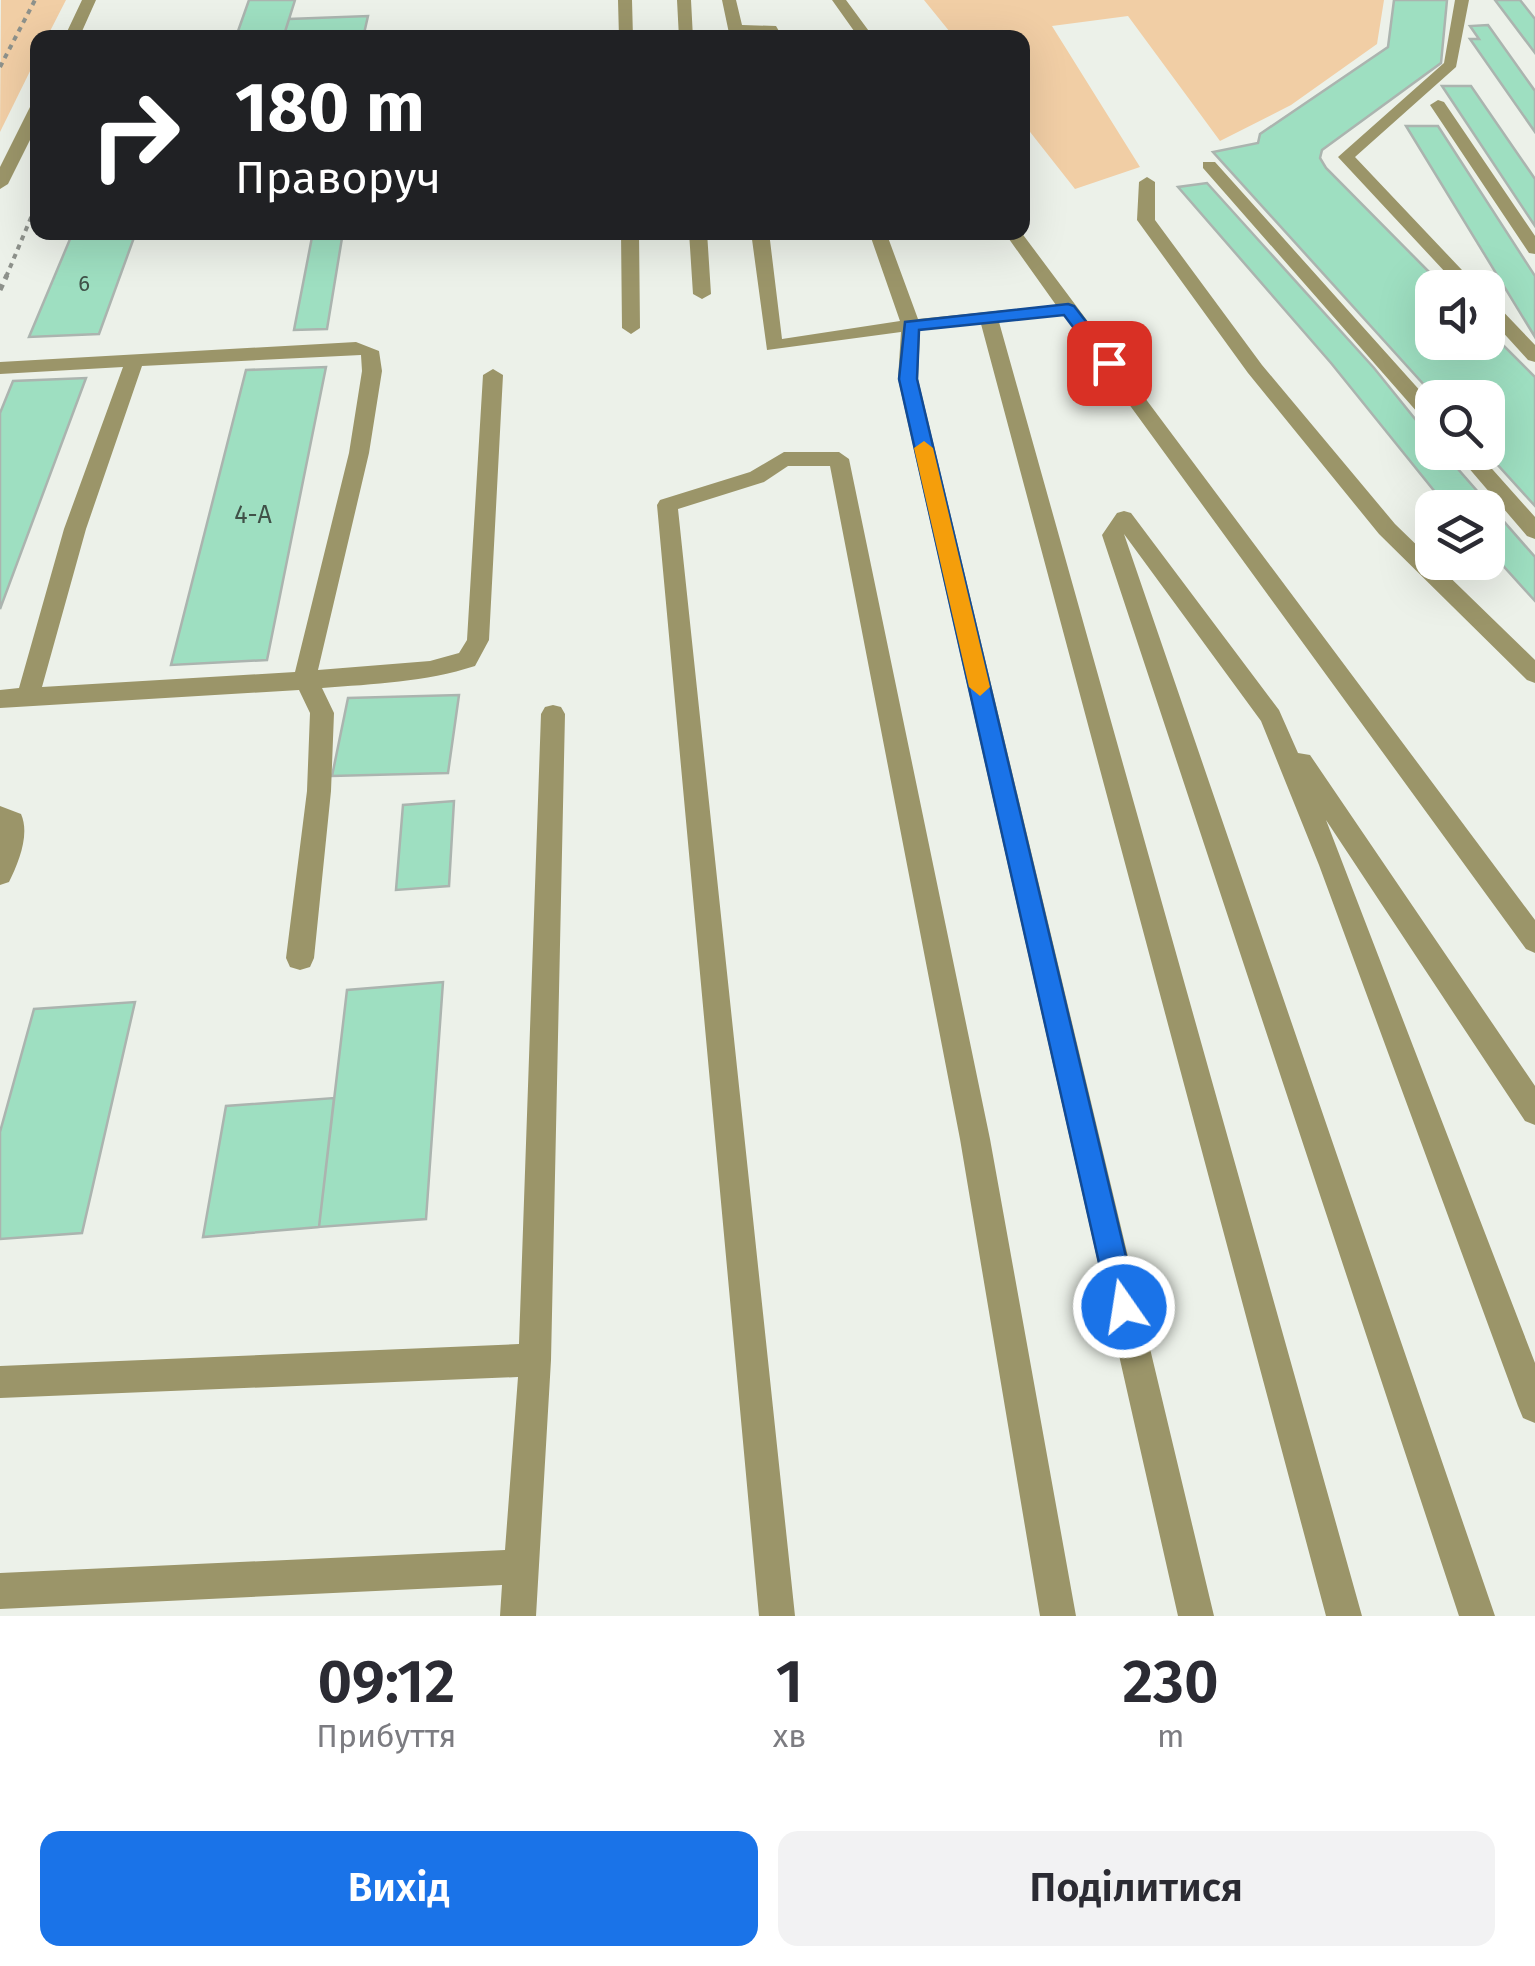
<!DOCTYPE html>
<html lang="uk">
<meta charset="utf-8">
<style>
:root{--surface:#fff;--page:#f2f2f3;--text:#2b2b33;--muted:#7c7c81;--accent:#1a73e8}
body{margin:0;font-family:"Fira Sans",sans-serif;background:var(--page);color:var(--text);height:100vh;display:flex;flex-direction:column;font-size:38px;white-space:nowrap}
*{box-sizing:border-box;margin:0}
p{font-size:32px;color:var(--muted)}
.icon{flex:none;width:55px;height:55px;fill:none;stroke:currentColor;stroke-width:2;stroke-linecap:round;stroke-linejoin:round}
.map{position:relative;height:1616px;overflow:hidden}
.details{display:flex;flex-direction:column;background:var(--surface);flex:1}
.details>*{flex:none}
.banner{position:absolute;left:30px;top:30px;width:1000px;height:210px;border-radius:20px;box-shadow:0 10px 40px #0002;background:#202124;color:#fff;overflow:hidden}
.buttons{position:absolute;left:1415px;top:270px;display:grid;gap:20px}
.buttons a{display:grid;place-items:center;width:90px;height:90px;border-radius:20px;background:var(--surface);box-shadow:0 10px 40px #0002;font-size:50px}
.pin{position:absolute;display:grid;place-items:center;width:85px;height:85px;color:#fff;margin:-42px;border-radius:20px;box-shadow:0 5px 15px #0006}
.me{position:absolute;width:110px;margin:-55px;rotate:347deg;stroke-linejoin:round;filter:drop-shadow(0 0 8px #0008)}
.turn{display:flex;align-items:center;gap:35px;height:210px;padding:0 40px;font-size:45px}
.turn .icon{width:130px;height:130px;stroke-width:2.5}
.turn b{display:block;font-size:70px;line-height:85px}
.eta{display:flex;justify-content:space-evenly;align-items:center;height:170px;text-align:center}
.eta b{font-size:60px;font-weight:600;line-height:70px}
.primary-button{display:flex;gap:20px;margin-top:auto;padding:20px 40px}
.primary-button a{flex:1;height:115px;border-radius:20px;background:var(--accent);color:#fff;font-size:40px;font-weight:600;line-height:115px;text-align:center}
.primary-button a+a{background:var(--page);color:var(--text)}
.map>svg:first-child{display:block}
</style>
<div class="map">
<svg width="1535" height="1616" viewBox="0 0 1535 1616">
<rect width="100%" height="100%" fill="#ecf1e9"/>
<path fill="#f1cea5" d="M 1,0 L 66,0 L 47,37 L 38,38 L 37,57 L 0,132 Z
M 924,0 L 1384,0 L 1377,44 L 1291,105 L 1220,141 L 1128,16 L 1052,26 L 1140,167 L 1075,189 L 1023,123 L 1022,38 L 954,37 Z"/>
<path fill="#9edfc1" stroke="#abb4af" stroke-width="2.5" d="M 249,0 L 295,0 L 285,32 L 237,34 Z
M 1394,0 L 1447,0 L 1441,63 L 1322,150 L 1320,158 L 1326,168 L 1445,288 L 1432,288 L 1432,342 L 1488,342 L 1488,330 L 1535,377 L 1535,506 L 1486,452 L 1488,398 L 1436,398 L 1213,152 L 1258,143 L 1260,134 L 1388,47 Z
M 1495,0 L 1520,0 L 1535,19 L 1535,53 Z
M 368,16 L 363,38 L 283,38 L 289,19 Z
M 1488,25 L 1535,91 L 1535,132 L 1470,39 L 1479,39 L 1470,26 Z
M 1442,86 L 1471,86 L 1535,179 L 1535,226 Z
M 1406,126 L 1438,126 L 1535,276 L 1535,337 Z
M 1207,183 L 1374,368 L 1432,440 L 1432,452 L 1443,452 L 1535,557 L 1535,601 L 1488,549 L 1488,508 L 1448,508 L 1331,363 L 1178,187 Z
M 73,232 L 136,232 L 99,334 L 29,337 Z
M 313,232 L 343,232 L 327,329 L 294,330 Z
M 326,367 L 267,660 L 171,665 L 246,370 Z
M 86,378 L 0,609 L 0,413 L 13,381 Z
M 459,695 L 448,773 L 332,776 L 348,698 Z
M 454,801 L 449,886 L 396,890 L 403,805 Z
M 443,982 L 426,1219 L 319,1227 L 347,990 Z
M 135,1002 L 82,1233 L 0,1239 L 0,1132 L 34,1009 Z
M 334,1098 L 319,1227 L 203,1237 L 226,1106 Z"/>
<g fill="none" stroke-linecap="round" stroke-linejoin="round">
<path stroke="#8d918b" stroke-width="4" stroke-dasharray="5 5" stroke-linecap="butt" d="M 0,67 L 35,0
M 6,277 L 38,201"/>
<path stroke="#8d918b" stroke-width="5" stroke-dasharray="6 6" stroke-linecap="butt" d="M 0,290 L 7,275"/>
<path fill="#9b9569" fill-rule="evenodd" d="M 618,0 L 632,0 L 633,38 L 619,38 Z
M 677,0 L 691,0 L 693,38 L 679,38 Z
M 722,0 L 736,0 L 742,25 L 776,26 L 783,38 L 768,38 L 766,34 L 730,38 Z
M 832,0 L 846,0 L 874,38 L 859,38 Z
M 1455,0 L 1469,0 L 1456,67 L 1355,157 L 1479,288 L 1460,288 L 1338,157 L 1444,63 Z
M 1438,100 L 1444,102 L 1535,236 L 1535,254 L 1529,253 L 1430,105 Z
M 1203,162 L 1215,162 L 1432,404 L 1432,422 L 1425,421 L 1203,168 Z
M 1147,177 L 1155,182 L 1155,220 L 1262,365 L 1395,524 L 1535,660 L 1535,683 L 1527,680 L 1379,534 L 1248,373 L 1137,220 L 1139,182 Z
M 621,232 L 639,232 L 640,328 L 631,334 L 622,328 Z
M 689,232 L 707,232 L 711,294 L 702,299 L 693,294 Z
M 751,232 L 769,232 L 782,339 L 900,321 L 869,232 L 886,232 L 918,319 L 1056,305 L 1004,232 L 1021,232 L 1535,920 L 1535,953 L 1526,949 L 1064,315 L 999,322 L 1362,1616 L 1326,1616 L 981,324 L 920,330 L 918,379 L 1214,1616 L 1178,1616 L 898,379 L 901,332 L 767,350 Z
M 1488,300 L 1494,302 L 1535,345 L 1535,362 L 1528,360 L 1488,316 Z
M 356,342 L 379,351 L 382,371 L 369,453 L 318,670 L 430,661 L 459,653 L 467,640 L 483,375 L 493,369 L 503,375 L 489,640 L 475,666 C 425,682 374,684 322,688 L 334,713 L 331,791 L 314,958 L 310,967 L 300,970 L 290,967 L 286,958 L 307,791 L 310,713 L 299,690 L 0,708 L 0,690 L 19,688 L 64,529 L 123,367 L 0,374 L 0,362 ZM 361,355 L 362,371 L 349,453 L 295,672 L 42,687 L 86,529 L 142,366 Z
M 784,452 L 839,452 L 849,459 L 990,1139 L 1076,1616 L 1040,1616 L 960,1139 L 830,466 L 788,466 L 764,482 L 678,509 L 795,1616 L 759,1616 L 657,505 L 660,500 L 750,472 Z
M 1455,452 L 1477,452 L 1535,517 L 1535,539 L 1527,536 Z
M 1124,511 L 1131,513 L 1279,710 L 1298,753 L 1310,755 L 1535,1086 L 1535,1125 L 1525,1121 L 1326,820 L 1535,1363 L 1535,1423 L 1523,1418 L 1518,1406 L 1319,865 L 1261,721 L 1124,534 L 1495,1616 L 1459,1616 L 1102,535 L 1117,513 Z
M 553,705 L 561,707 L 565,714 L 551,1360 L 536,1616 L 500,1616 L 502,1585 L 0,1609 L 0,1573 L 505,1550 L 518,1377 L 0,1398 L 0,1366 L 519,1344 L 541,714 L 545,707 Z
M 0,806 L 21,814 C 30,834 19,862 9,882 L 0,885 Z"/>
<path fill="#9b9569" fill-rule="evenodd" d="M 82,0 L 96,0 L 79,38 L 64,38 Z
M 38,102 L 38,124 L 8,184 L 0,189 L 0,167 L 30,107 Z"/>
</g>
<path fill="#1a73e8" stroke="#114b97" stroke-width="2.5" d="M 1068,304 L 1074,306 L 1115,359 L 1115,367 L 1103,367 L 1064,315 L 919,330 L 917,379 L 1138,1307 L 1134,1317 L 1124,1321 L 1113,1317 L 1109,1307 L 899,379 L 905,322 Z"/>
<path fill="#f59e0b" d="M 924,441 L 933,448 L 990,687 L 980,696 L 969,687 L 914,448 Z"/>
<g text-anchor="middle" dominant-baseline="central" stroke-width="10" stroke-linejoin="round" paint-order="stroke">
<g font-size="22" fill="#405148">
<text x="84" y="283">6</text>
</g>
<g font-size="25" fill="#405148">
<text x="253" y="515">4-А</text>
</g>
</g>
</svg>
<div class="buttons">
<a><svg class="icon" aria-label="sound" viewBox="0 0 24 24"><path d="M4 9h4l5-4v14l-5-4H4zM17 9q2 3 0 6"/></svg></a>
<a><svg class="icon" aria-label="search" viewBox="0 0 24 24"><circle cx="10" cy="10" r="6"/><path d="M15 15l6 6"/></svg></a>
<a><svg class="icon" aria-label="layers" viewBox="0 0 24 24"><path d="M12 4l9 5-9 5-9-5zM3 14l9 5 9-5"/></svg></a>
</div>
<div class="pin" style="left:1109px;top:363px;background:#d93025"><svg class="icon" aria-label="arrive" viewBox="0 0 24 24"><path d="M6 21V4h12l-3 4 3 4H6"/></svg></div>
<svg class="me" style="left:1124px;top:1307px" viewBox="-20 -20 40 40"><circle r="17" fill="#1a73e8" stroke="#fff" stroke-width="3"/><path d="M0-11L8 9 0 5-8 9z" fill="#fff"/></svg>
<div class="banner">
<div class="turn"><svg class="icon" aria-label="right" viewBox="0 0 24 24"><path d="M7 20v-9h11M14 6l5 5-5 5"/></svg><div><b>180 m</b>Праворуч</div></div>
</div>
</div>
<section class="details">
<div class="eta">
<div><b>09:12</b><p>Прибуття</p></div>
<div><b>1</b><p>хв</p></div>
<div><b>230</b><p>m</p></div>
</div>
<div class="primary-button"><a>Вихід</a><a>Поділитися</a></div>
</section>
